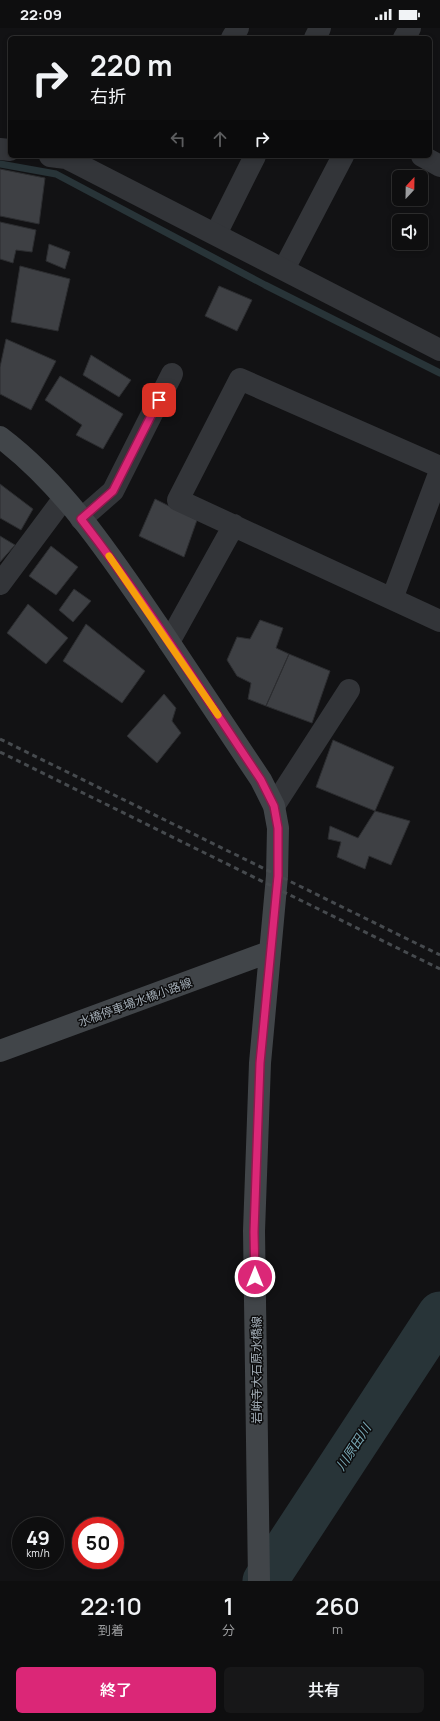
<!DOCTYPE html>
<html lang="ja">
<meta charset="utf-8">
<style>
:root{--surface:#0e0e0f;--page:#171718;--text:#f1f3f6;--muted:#9b9c9e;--line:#2e2e2f;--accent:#db2777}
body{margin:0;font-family:Manrope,"Noto Sans JP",sans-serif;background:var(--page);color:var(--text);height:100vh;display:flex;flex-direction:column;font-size:15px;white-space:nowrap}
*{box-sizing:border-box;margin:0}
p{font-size:13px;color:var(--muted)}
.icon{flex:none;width:22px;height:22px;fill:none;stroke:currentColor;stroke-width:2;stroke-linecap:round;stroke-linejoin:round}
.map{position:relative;height:1553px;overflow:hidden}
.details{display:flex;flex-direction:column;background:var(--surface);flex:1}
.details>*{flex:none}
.guide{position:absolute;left:8px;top:8px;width:424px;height:122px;border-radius:6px;box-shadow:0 2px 6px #0003,0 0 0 1px var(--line);background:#0e0e0f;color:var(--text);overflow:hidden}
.needle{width:26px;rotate:22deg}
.tools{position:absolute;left:392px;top:142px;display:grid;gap:8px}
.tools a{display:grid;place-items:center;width:36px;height:36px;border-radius:6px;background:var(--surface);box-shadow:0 2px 6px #0003,0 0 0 1px var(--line);font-size:20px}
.speed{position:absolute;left:12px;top:1489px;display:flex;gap:8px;font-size:20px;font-weight:700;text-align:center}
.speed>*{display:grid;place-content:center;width:52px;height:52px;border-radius:50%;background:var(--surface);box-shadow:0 2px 6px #0003,0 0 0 1px var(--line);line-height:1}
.speed small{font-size:10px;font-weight:400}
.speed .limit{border:6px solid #d22;background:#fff;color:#111}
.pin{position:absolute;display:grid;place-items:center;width:34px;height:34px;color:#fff;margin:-17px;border-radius:8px;box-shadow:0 2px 6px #0006}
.me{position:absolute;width:44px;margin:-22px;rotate:0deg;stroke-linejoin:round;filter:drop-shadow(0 0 3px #0008)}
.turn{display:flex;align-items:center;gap:14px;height:84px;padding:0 16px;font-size:18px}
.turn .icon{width:52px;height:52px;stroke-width:2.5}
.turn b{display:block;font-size:28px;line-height:34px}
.lanes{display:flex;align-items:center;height:38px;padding:0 16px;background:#0003;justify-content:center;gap:20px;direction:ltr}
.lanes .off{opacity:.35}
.eta{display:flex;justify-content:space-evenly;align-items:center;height:68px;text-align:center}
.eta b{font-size:24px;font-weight:600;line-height:28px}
.primary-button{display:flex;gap:8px;margin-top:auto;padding:8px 16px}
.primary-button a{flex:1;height:46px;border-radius:6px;background:var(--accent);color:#fff;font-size:16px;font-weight:600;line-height:46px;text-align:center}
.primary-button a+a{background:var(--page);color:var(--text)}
.status{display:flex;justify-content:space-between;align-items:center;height:28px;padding:0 20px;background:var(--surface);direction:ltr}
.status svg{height:11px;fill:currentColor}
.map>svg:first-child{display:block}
</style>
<div class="status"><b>22:09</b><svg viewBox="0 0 49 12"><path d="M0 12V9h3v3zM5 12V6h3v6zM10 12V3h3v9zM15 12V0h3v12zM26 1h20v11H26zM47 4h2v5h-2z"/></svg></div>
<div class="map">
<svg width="440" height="1553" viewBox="0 0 440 1553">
<rect width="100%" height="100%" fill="#121214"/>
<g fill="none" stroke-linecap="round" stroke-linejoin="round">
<path stroke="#283438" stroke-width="7" d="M 0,136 L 56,146 L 265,257 L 440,345"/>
<path stroke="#283438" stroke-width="45" d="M 265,1553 L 440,1286"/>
</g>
<path fill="#3e4044" stroke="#2c2d30" d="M 0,141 L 45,150 L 39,196 L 0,188 Z
M 0,194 L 36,202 L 32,224 L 16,222 L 13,235 L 0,231 Z
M 49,216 L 70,224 L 65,241 L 46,233 Z
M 20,238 L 70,251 L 58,303 L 11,294 Z
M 219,258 L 252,272 L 237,303 L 205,288 Z
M 6,311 L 56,333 L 31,382 L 0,366 L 0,339 Z
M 91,327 L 131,352 L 119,369 L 83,347 Z
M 60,348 L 123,386 L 103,421 L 76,407 L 82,397 L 45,372 Z
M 0,456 L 33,481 L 21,502 L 0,490 Z
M 155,471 L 197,492 L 184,529 L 139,508 Z
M 0,508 L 15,517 L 0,534 Z
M 51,518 L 78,539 L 56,567 L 29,548 Z
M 74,561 L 91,573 L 73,594 L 59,582 Z
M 28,576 L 68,610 L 46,636 L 7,605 Z
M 260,592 L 283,600 L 276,620 L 289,626 L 266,678 L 248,671 L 251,655 L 237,648 L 227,632 L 237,609 L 250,611 Z
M 86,596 L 145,643 L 122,675 L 63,633 Z
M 289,626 L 330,643 L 312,695 L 266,678 Z
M 164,666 L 176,680 L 172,693 L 181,705 L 157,735 L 127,708 Z
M 333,712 L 394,739 L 375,783 L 316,759 Z
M 375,783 L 410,793 L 391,837 L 369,828 L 365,841 L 337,829 L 341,814 L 328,811 L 330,798 L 358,810 Z"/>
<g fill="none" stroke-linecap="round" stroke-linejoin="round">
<path stroke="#333539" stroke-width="22" d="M 232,10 L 238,0
M 315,10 L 320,0
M 404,10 L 410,0
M 422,128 L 440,138
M 216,206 L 255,128
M 284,241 L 343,128
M 440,439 L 240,351 L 178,472 L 440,593
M 81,491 L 113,463 L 172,346
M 0,556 L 64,470
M 392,571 L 440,443
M 169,614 L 234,497
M 274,778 L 349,662"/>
<path stroke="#333539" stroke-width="22" d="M 0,121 L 10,122
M 50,128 L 66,130 L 76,135 L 440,322"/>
<path stroke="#414549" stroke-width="22" d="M 0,409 C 65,458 112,530 157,596 C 192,648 226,700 261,752 L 274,778 L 278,800 L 277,848 L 260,1035 L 254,1203 L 259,1553
M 0,1023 L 269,924"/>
<path stroke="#464a4e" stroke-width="3" stroke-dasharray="5 4" stroke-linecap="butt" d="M 0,711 L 440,927
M 0,724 L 440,941"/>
</g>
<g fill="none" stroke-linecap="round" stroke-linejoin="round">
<g stroke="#8e194d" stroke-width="10">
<path id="route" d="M 159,372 L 113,463 L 81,491 C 146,575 202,664 261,752 L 274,778 L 278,800 L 278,848 L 260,1035 L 254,1204 L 255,1249"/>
</g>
<use href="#route" stroke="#db2777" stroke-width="7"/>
<path stroke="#f59e0b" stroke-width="7" d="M 109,528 L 218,687"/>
</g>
<g text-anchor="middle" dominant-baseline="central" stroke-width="3" stroke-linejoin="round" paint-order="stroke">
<g font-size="12" fill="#a2acb5" stroke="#0d0d0e">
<text transform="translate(135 974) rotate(-20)">水橋停車場水橋小路線</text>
<text transform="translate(256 1342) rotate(-90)">岩峅寺大石原水橋線</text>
</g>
<g font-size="13" font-style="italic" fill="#77a5b2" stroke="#0d0d0e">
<text transform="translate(353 1419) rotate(-57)">川原田川</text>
</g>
</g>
</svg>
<div class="tools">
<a><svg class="needle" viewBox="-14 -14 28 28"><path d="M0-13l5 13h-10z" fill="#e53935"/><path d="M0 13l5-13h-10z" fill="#9b9c9e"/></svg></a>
<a><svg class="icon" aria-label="sound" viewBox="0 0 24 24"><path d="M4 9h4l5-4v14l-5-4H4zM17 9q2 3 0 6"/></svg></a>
</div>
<div class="speed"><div>49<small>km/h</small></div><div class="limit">50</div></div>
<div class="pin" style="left:159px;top:372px;background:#d93025"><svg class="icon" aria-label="arrive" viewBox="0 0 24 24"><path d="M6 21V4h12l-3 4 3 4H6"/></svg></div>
<svg class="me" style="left:255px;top:1249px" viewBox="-20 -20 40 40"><circle r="17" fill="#db2777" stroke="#fff" stroke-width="3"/><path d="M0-11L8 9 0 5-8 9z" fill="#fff"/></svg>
<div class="guide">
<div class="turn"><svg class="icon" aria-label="right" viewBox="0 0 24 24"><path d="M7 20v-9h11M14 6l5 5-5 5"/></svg><div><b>220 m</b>右折</div></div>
<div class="lanes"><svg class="icon off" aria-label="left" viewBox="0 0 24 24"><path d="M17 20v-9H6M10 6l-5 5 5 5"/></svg><svg class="icon off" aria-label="ahead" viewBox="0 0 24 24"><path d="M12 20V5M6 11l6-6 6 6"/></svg><svg class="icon" aria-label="right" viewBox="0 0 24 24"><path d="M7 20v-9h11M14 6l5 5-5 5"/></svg></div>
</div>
</div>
<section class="details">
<div class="eta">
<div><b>22:10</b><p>到着</p></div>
<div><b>1</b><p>分</p></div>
<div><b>260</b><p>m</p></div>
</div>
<div class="primary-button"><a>終了</a><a>共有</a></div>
</section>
